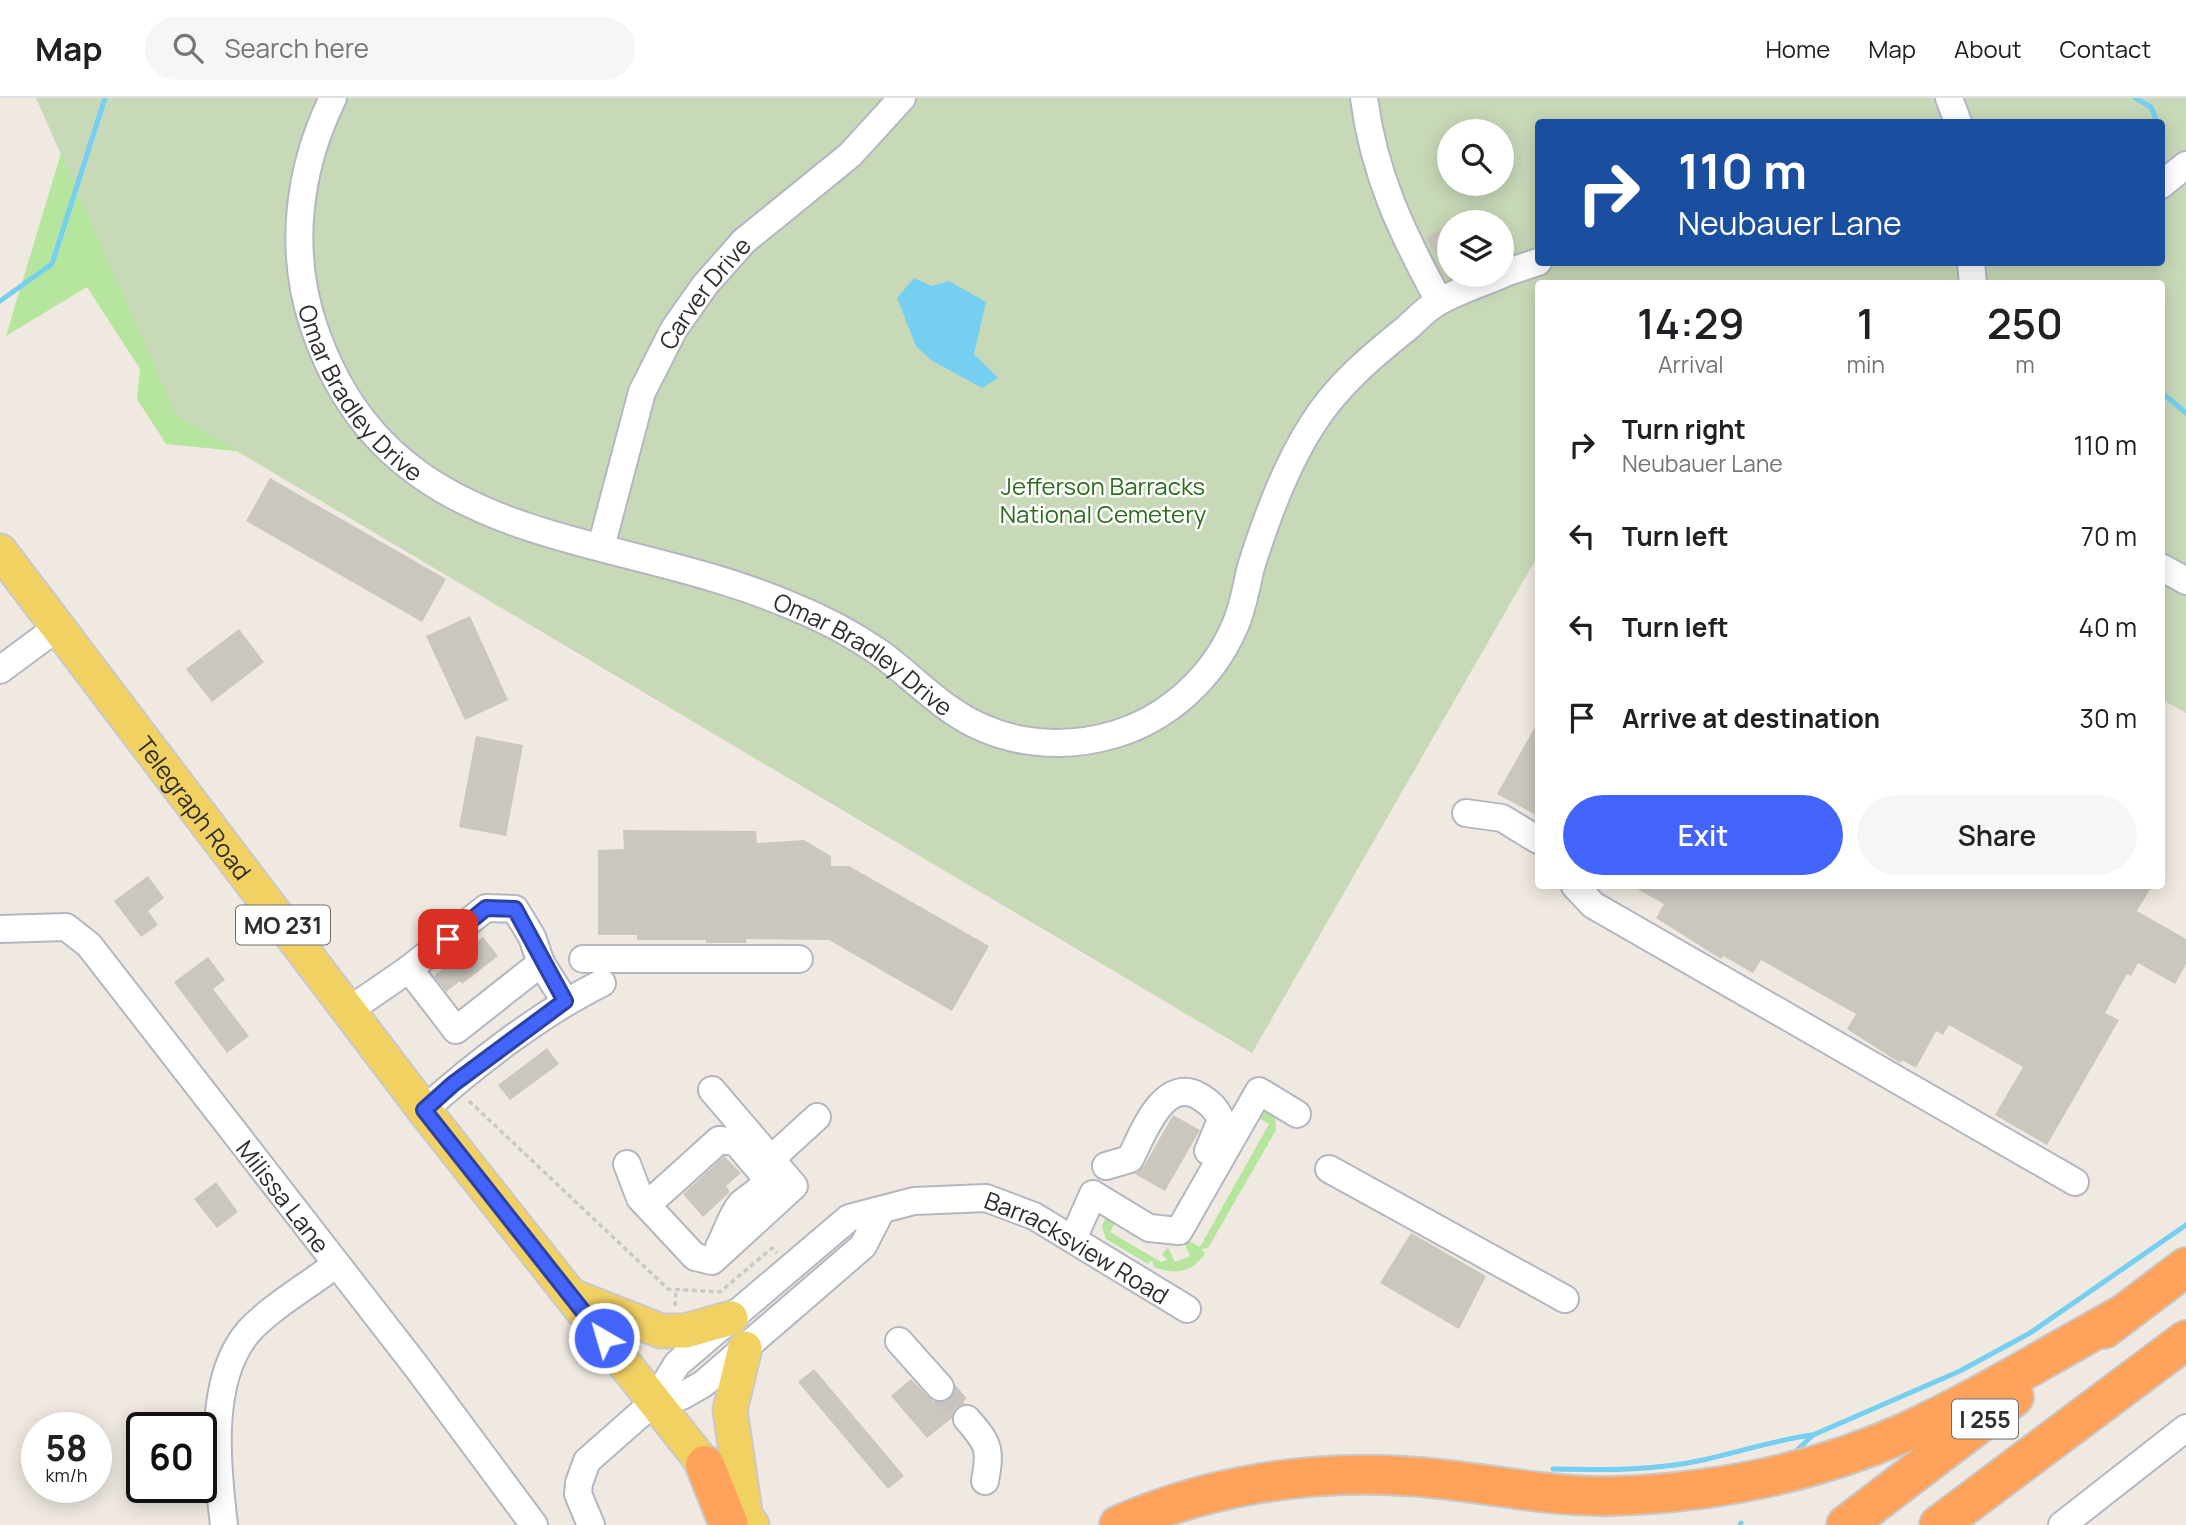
<!DOCTYPE html>
<style>
:root{--surface:#fff;--page:#f6f6f6;--text:#202124;--muted:#757577;--line:#e0e0e0;--accent:#4264fb}
body{margin:0;font-family:Manrope,sans-serif;background:var(--page);color:var(--text);height:100vh;display:flex;flex-direction:column;font-size:26px;white-space:nowrap}
*{box-sizing:border-box;margin:0}
p{font-size:23px;color:var(--muted)}
.icon{flex:none;width:38px;height:38px;fill:none;stroke:currentColor;stroke-width:2;stroke-linecap:round;stroke-linejoin:round}
.map{position:relative;flex:1;overflow:hidden}
.panel{position:absolute;left:1535px;top:182px;width:630px;height:609px;display:flex;flex-direction:column;background:var(--surface);border-radius:7px;box-shadow:0 4px 18px #0003}
.panel>*{flex:none}
.guide{position:absolute;left:1535px;top:21px;width:630px;height:147px;border-radius:7px;box-shadow:0 4px 18px #0003;background:#1a4fa0;color:#fff;overflow:hidden}
.tools{position:absolute;left:1437px;top:21px;display:grid;gap:14px}
.tools a{display:grid;place-items:center;width:77px;height:77px;border-radius:50%;background:var(--surface);box-shadow:0 4px 18px #0003;font-size:35px}
.speed{position:absolute;left:21px;top:1314px;display:flex;gap:14px;font-size:35px;font-weight:700;text-align:center}
.speed>*{display:grid;place-content:center;width:91px;height:91px;border-radius:50%;background:var(--surface);box-shadow:0 4px 18px #0003;line-height:1}
.speed small{font-size:18px;font-weight:400}
.speed .limit{border:4px solid #111;border-radius:10px;background:#fff;color:#111}
.pin{position:absolute;display:grid;place-items:center;width:60px;height:60px;color:#fff;margin:-30px;border-radius:14px;box-shadow:0 4px 10px #0006}
.me{position:absolute;width:77px;margin:-38px;rotate:322deg;stroke-linejoin:round;filter:drop-shadow(0 0 5px #0008)}
.turn{display:flex;align-items:center;gap:24px;height:147px;padding:0 28px;font-size:32px}
.turn .icon{width:91px;height:91px;stroke-width:2.5}
.turn b{display:block;font-size:49px;line-height:60px}
.eta{display:flex;justify-content:space-evenly;align-items:center;height:119px;text-align:center}
.eta b{font-size:42px;font-weight:600;line-height:49px}
.action{display:flex;gap:14px;margin-top:auto;padding:14px 28px}
.action a{flex:1;height:80px;border-radius:42px;background:var(--accent);color:#fff;font-size:28px;font-weight:600;line-height:80px;text-align:center}
.action a+a{background:var(--page);color:var(--text)}
ul{padding:0;list-style:none}
li{display:flex;align-items:center;gap:21px;height:91px;padding:0 28px}
li div{flex:1}
li b{display:block;font-size:26px}
li em{font-style:normal}
header{display:flex;align-items:center;gap:42px;box-sizing:border-box;height:98px;padding:0 35px;background:var(--surface);border-bottom:2px solid var(--line)}
header strong{font-size:33px}
nav{display:flex;gap:38px;margin-inline-start:auto;font-size:24px}
.search{width:490px;height:63px;background:var(--page);display:flex;align-items:center;gap:18px;box-sizing:border-box;padding:0 24px;border-radius:38px;color:var(--muted);font-size:26px}
.map>svg:first-child{display:block}
</style>
<header>
<strong>Map</strong>
<div class="search"><svg class="icon" aria-label="search" viewBox="0 0 24 24"><circle cx="10" cy="10" r="6"/><path d="M15 15l6 6"/></svg>Search here</div>
<nav><a>Home</a><a>Map</a><a>About</a><a>Contact</a></nav>
</header>
<div class="map">
<svg width="2186" height="1427" viewBox="0 0 2186 1427">
<rect width="100%" height="100%" fill="#efe9e1"/>
<path fill="#b6e59e" d="M 36,0 L 216,0 L 235,353 L 166,346 L 137,301 L 140,271 L 87,189 L 6,238 L 61,55 Z
M 1263,1011 L 1275,1017 L 1276,1032 L 1208,1150 L 1201,1151 L 1205,1155 C 1193,1175 1174,1177 1154,1169 L 1152,1162 L 1148,1166 L 1106,1141 L 1102,1128 L 1106,1119 L 1116,1123 L 1110,1134 L 1161,1164 L 1167,1162 L 1162,1156 L 1168,1149 L 1175,1164 L 1190,1158 L 1184,1144 L 1187,1142 L 1200,1149 L 1269,1026 L 1259,1020 Z"/>
<path fill="#c8d9b8" fill-rule="evenodd" d="M 36,0 L 2186,0 L 2186,615 L 2161,601 L 2161,186 L 1538,186 L 1538,457 L 1252,955 L 176,317 ZM 1538,24 L 2161,24 L 2161,164 L 1538,164 ZM 1449,33 L 1502,33 L 1502,86 L 1449,86 ZM 1449,124 L 1502,124 L 1502,177 L 1449,177 Z"/>
<path fill="#75cff0" d="M 914,180 L 932,188 L 949,183 L 986,204 L 974,256 L 998,280 L 982,290 L 931,262 L 916,248 L 897,200 Z"/>
<g fill="none" stroke-linecap="round" stroke-linejoin="round">
<path stroke="#75cff0" stroke-width="5" d="M 2135,0 L 2151,9 L 2157,24
M 0,203 L 52,166 L 105,0
M 2161,294 L 2186,315
M 1794,1355 L 1813,1337 L 1960,1273 L 2030,1235 L 2186,1127
M 1553,1371 C 1604,1372 1653,1373 1703,1362 C 1740,1354 1774,1342 1812,1337
M 1740,1427 L 1741,1425"/>
</g>
<path fill="#cbc7bf" d="M 1441,131 L 1449,150 L 1437,157 L 1426,139 Z
M 270,380 L 446,481 L 422,524 L 246,423 Z
M 470,518 L 508,602 L 465,622 L 426,538 Z
M 239,531 L 264,564 L 212,604 L 186,571 Z
M 1538,624 L 1538,718 L 1497,696 Z
M 476,638 L 523,647 L 506,738 L 459,729 Z
M 623,732 L 756,733 L 757,745 L 804,742 L 831,758 L 831,768 L 849,768 L 989,848 L 952,913 L 829,842 L 746,841 L 746,845 L 706,845 L 706,842 L 637,842 L 637,837 L 598,837 L 598,752 L 624,751 Z
M 148,778 L 164,800 L 148,813 L 158,827 L 141,839 L 114,803 Z
M 1632,788 L 2152,788 L 2137,813 L 2186,841 L 2186,866 L 2175,886 L 2138,865 L 2131,878 L 2127,876 L 2105,915 L 2119,922 L 2047,1047 L 1995,1017 L 2023,969 L 1949,927 L 1943,937 L 1936,933 L 1916,970 L 1902,962 L 1900,965 L 1847,931 L 1856,916 L 1761,862 L 1753,875 L 1723,858 L 1721,861 L 1656,820 L 1664,806 Z
M 483,839 L 498,858 L 462,886 L 460,883 L 446,894 L 434,878 Z
M 208,859 L 225,882 L 213,891 L 249,938 L 227,955 L 174,884 Z
M 547,950 L 559,966 L 510,1002 L 498,987 Z
M 1173,1017 L 1200,1032 L 1165,1093 L 1135,1076 L 1144,1068 Z
M 724,1058 L 741,1075 L 726,1088 L 730,1094 L 703,1119 L 683,1096 Z
M 216,1084 L 238,1114 L 217,1130 L 194,1101 Z
M 1411,1135 L 1486,1178 L 1459,1231 L 1380,1185 Z
M 814,1271 L 904,1378 L 888,1391 L 798,1284 Z
M 911,1281 L 934,1304 L 944,1304 L 955,1294 L 965,1306 L 956,1310 L 952,1320 L 927,1340 L 891,1298 Z"/>
<g fill="none" stroke-linecap="round" stroke-linejoin="round">
<path stroke="#c8c4bd" stroke-width="26" stroke-dasharray="26 13" stroke-linecap="butt" d="M 940,1289 L 967,1321"/>
<g stroke="#b4b7c1" stroke-width="30">
<g id="minor">
<path id="s1" d="M 333,0 C 298,71 288,153 314,229 C 390,455 609,429 792,508 C 822,520 854,537 880,555 C 905,573 926,595 951,612 C 999,646 1060,653 1116,636 C 1168,620 1212,580 1234,530 C 1243,511 1246,489 1251,469 C 1266,421 1285,369 1312,327 C 1337,287 1371,259 1407,230 C 1418,220 1429,208 1442,202 C 1461,192 1482,185 1501,177"/>
<path d="M 1364,0 C 1374,77 1402,135 1439,203"/>
<path d="M 1949,0 L 1958,24"/>
<path d="M 2161,87 L 2186,67"/>
<path d="M 1971,164 L 1973,186"/>
<path d="M 1502,176 L 1538,164"/>
<path id="s2" d="M 601,449 L 642,294 L 674,231 L 705,187 L 744,143 L 850,57 L 902,0"/>
<path d="M 2161,469 L 2186,483"/>
<path d="M 0,572 L 58,529"/>
<path d="M 1466,715 L 1502,720 L 1538,742"/>
<path d="M 1575,788 L 1593,807 L 2075,1084"/>
<path id="s3" d="M 0,831 L 66,829 L 89,847 L 416,1268 L 534,1427"/>
<path d="M 583,861 L 799,861"/>
<path d="M 409,871 L 486,810 L 515,811 L 532,839 L 541,865"/>
<path d="M 348,913 L 409,871 L 456,932 L 541,865 L 565,903"/>
<path d="M 424,1012 C 474,967 541,915 602,885"/>
<path d="M 771,1061 L 817,1019"/>
<path d="M 627,1066 L 640,1100 L 695,1159 L 712,1163 L 794,1088 L 712,992"/>
<path d="M 1106,1068 L 1130,1061 C 1143,1036 1163,978 1199,998 C 1210,1005 1216,1010 1221,1022 L 1208,1053"/>
<path d="M 1329,1071 L 1565,1201"/>
<path d="M 647,1107 L 719,1042 L 736,1044 L 764,1077 C 765,1094 750,1096 740,1107 C 731,1118 726,1136 719,1149"/>
<path d="M 1073,1141 L 1093,1096 L 1149,1130 L 1179,1133 L 1259,993 L 1297,1016"/>
<path d="M 899,1243 L 940,1289"/>
<path d="M 654,1304 L 682,1298 L 703,1286 L 863,1148 L 881,1113"/>
<path d="M 967,1321 C 989,1346 991,1351 985,1383"/>
<path d="M 224,1427 C 217,1369 207,1281 249,1233 C 271,1209 309,1187 335,1167"/>
<path id="s4" d="M 591,1427 L 578,1396 L 579,1385 L 587,1363 L 654,1304 L 677,1266 L 849,1120 L 914,1103 L 986,1100 L 1034,1118 L 1187,1211"/>
<path d="M 2062,1427 L 2186,1330"/>
</g>
</g>
<g stroke="#c9c9c9" stroke-width="37">
<g id="major">
<path id="s5" d="M 0,453 L 424,1012 L 752,1427"/>
<path d="M 572,1198 L 661,1233 L 685,1233 L 731,1220"/>
<path d="M 745,1250 L 730,1312 L 745,1414"/>
</g>
</g>
<g stroke="#c9c9c9" stroke-width="42">
<path id="highway" d="M 2104,1231 L 2186,1169
M 705,1367 L 729,1427
M 1119,1427 C 1207,1388 1307,1372 1403,1378 C 1473,1381 1543,1400 1613,1398 C 1714,1395 1814,1375 1906,1334 C 1981,1300 2052,1255 2124,1216
M 1846,1427 L 2014,1299
M 1939,1427 L 2186,1242"/>
</g>
<path stroke="#c9c9c9" stroke-width="3.5" stroke-dasharray="5 3.5" stroke-linecap="butt" d="M 469,1003 L 668,1191 L 720,1194 L 772,1150 L 777,1155
M 675,1208 L 676,1191"/>
<use href="#minor" stroke="#fff" stroke-width="26"/>
<use href="#major" stroke="#f2d163" stroke-width="33"/>
<use href="#highway" stroke="#ffa35c" stroke-width="38"/>
</g>
<g fill="none" stroke-linecap="round" stroke-linejoin="round">
<g stroke="#2b41a3" stroke-width="18">
<path id="route" d="M 448,841 L 486,810 L 515,811 L 565,903 L 453,986 L 424,1012 L 604,1240"/>
</g>
<use href="#route" stroke="#4264fb" stroke-width="12"/>
</g>
<g text-anchor="middle" dominant-baseline="central" stroke-width="5" stroke-linejoin="round" paint-order="stroke">
<g fill="#fff" stroke="#6d6d6d" stroke-width="2">
<rect x="236" y="807.5" width="94" height="39" rx="5"/>
<rect x="1952" y="1301.5" width="66" height="39" rx="5"/>
</g>
<g font-size="23" font-weight="bold" fill="#2e2e2e">
<text x="283" y="827">MO 231</text>
<text x="1985" y="1321">I 255</text>
</g>
<g font-size="24" fill="#2e2e2e" stroke="#fff">
<text stroke="none"><textPath href="#s2" startOffset="278">Carver Drive</textPath></text>
<text stroke="none"><textPath href="#s1" startOffset="317">Omar Bradley Drive</textPath></text>
<text stroke="none"><textPath href="#s1" startOffset="903">Omar Bradley Drive</textPath></text>
<text stroke="none"><textPath href="#s5" startOffset="322">Telegraph Road</textPath></text>
<text stroke="none"><textPath href="#s3" startOffset="413">Milissa Lane</textPath></text>
<text stroke="none"><textPath href="#s4" startOffset="670">Barracksview Road</textPath></text>
</g>
<g font-size="24" fill="#2c6e1b" stroke="#fff">
<text x="1103" y="387">Jefferson Barracks<tspan x="1103" dy="28">National Cemetery</tspan></text>
</g>
</g>
</svg>
<div class="tools">
<a><svg class="icon" aria-label="search" viewBox="0 0 24 24"><circle cx="10" cy="10" r="6"/><path d="M15 15l6 6"/></svg></a>
<a><svg class="icon" aria-label="layers" viewBox="0 0 24 24"><path d="M12 4l9 5-9 5-9-5zM3 14l9 5 9-5"/></svg></a>
</div>
<div class="speed"><div>58<small>km/h</small></div><div class="limit">60</div></div>
<div class="pin" style="left:448px;top:841px;background:#d93025"><svg class="icon" aria-label="arrive" viewBox="0 0 24 24"><path d="M6 21V4h12l-3 4 3 4H6"/></svg></div>
<svg class="me" style="left:604px;top:1240px" viewBox="-20 -20 40 40"><circle r="17" fill="#4264fb" stroke="#fff" stroke-width="3"/><path d="M0-11L8 9 0 5-8 9z" fill="#fff"/></svg>
<div class="guide">
<div class="turn"><svg class="icon" aria-label="right" viewBox="0 0 24 24"><path d="M7 20v-9h11M14 6l5 5-5 5"/></svg><div><b>110 m</b>Neubauer Lane</div></div>
</div>
<section class="panel">
<div class="eta">
<div><b>14:29</b><p>Arrival</p></div>
<div><b>1</b><p>min</p></div>
<div><b>250</b><p>m</p></div>
</div>
<ul>
<li><svg class="icon" aria-label="right" viewBox="0 0 24 24"><path d="M7 20v-9h11M14 6l5 5-5 5"/></svg><div><b>Turn right</b><p>Neubauer Lane</p></div><em>110 m</em></li>
<li><svg class="icon" aria-label="left" viewBox="0 0 24 24"><path d="M17 20v-9H6M10 6l-5 5 5 5"/></svg><div><b>Turn left</b></div><em>70 m</em></li>
<li><svg class="icon" aria-label="left" viewBox="0 0 24 24"><path d="M17 20v-9H6M10 6l-5 5 5 5"/></svg><div><b>Turn left</b></div><em>40 m</em></li>
<li><svg class="icon" aria-label="arrive" viewBox="0 0 24 24"><path d="M6 21V4h12l-3 4 3 4H6"/></svg><div><b>Arrive at destination</b></div><em>30 m</em></li>
</ul>
<div class="action"><a>Exit</a><a>Share</a></div>
</section>
</div>
